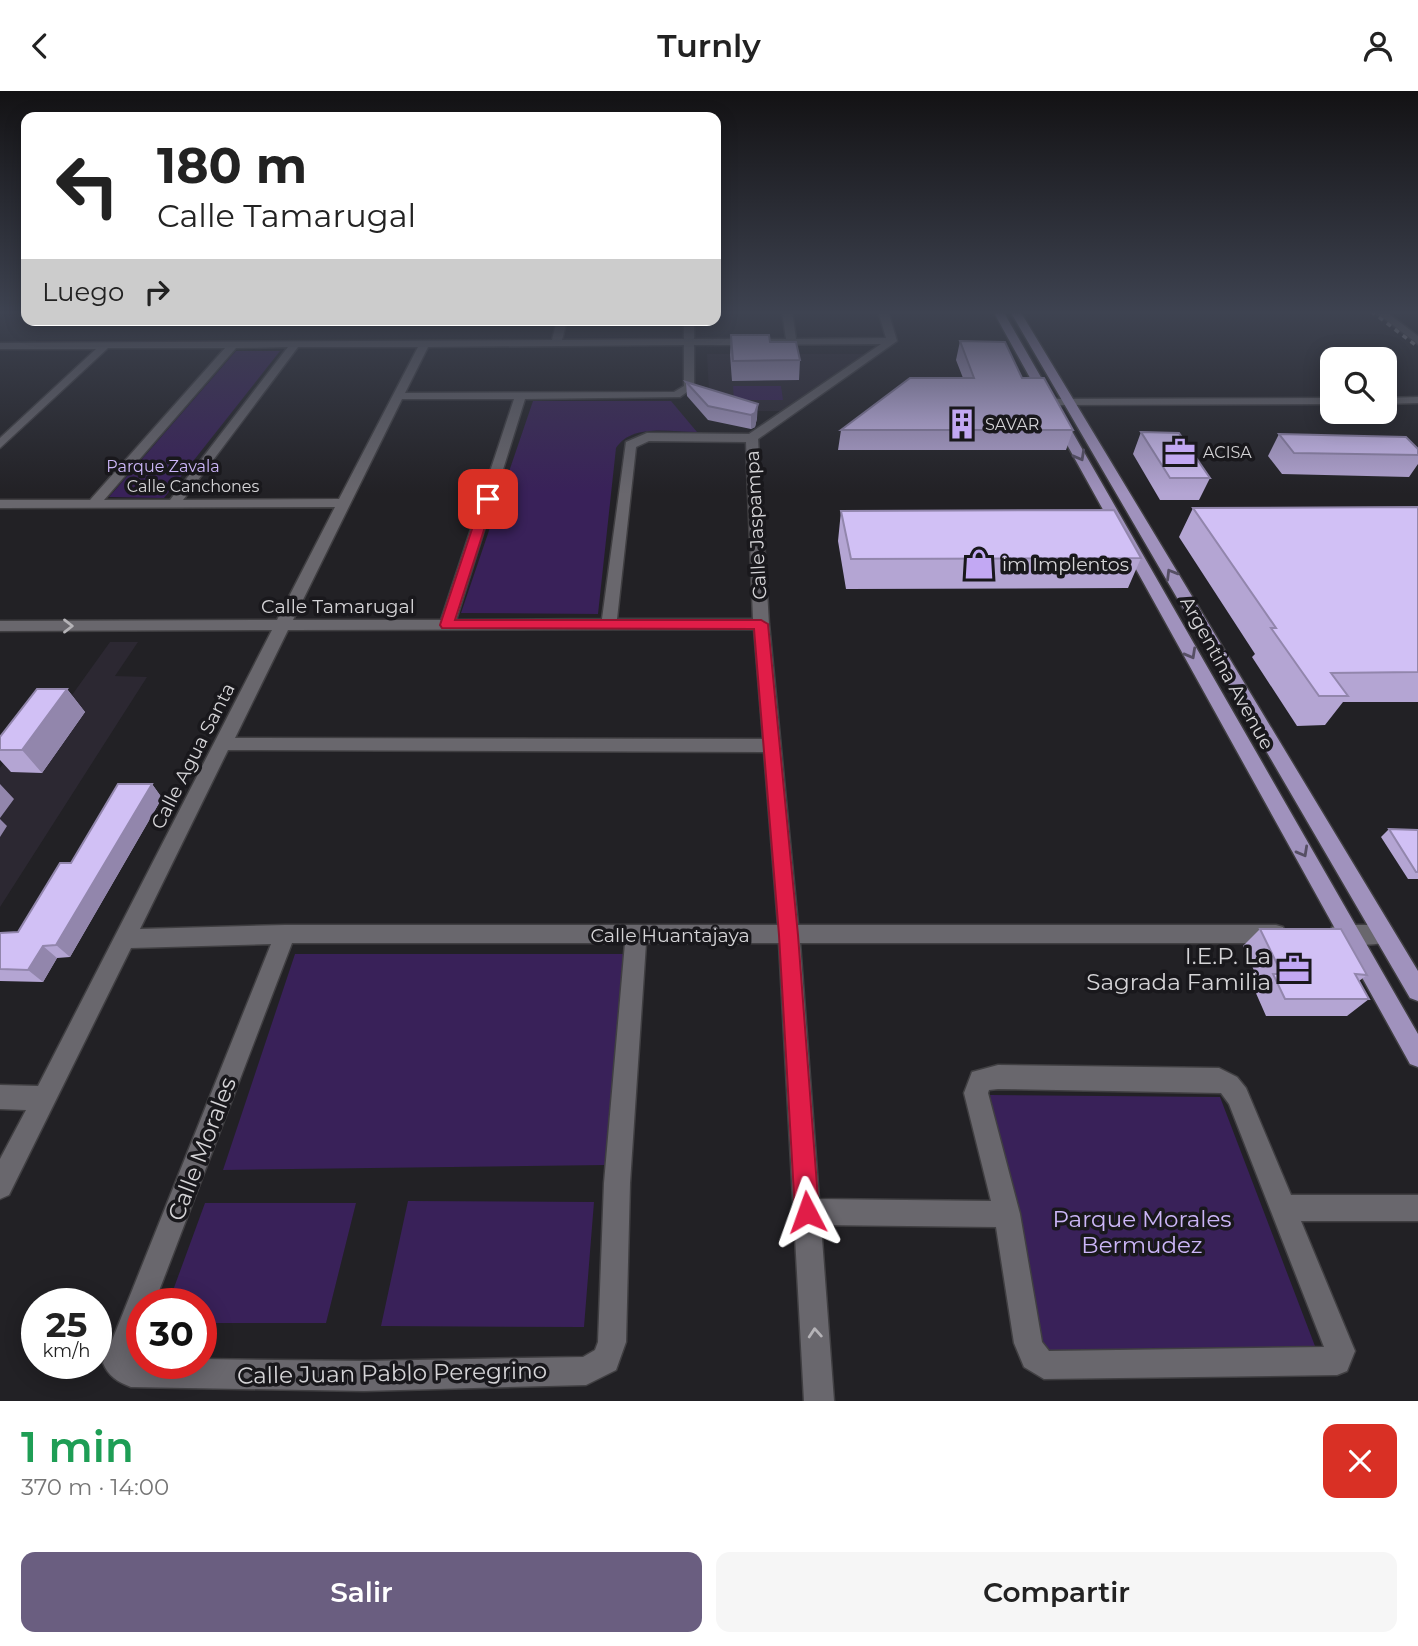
<!DOCTYPE html>
<html lang="es">
<meta charset="utf-8">
<style>
:root{--surface:#fff;--page:#f6f6f6;--text:#222;--muted:#767676;--accent:#6a5e80}
body{margin:0;font-family:Montserrat,sans-serif;background:var(--page);color:var(--text);height:100vh;display:flex;flex-direction:column;font-size:26px;white-space:nowrap}
*{box-sizing:border-box;margin:0}
p{font-size:23px;color:var(--muted)}
.icon{flex:none;width:38px;height:38px;fill:none;stroke:currentColor;stroke-width:2;stroke-linecap:round;stroke-linejoin:round}
.map{position:relative;height:1310px;overflow:hidden}
.drawer{display:flex;flex-direction:column;background:var(--surface);flex:1}
.drawer>*{flex:none}
.top-card{position:absolute;left:21px;top:21px;width:700px;height:214px;border-radius:14px;box-shadow:0 4px 18px #0003;background:#fff;color:var(--text);overflow:hidden}
.buttons{position:absolute;left:1320px;top:256px;display:grid;gap:14px}
.buttons a{display:grid;place-items:center;width:77px;height:77px;border-radius:14px;background:var(--surface);box-shadow:0 4px 18px #0003;font-size:35px}
.speed{position:absolute;left:21px;top:1197px;display:flex;gap:14px;font-size:35px;font-weight:700;text-align:center}
.speed>*{display:grid;place-content:center;width:91px;height:91px;border-radius:50%;background:var(--surface);box-shadow:0 4px 18px #0003;line-height:1}
.speed small{font-size:18px;font-weight:400}
.speed .limit{border:10px solid #d22;background:#fff;color:#111}
.pin{position:absolute;display:grid;place-items:center;width:60px;height:60px;color:#fff;margin:-30px;border-radius:14px;box-shadow:0 4px 10px #0006}
.me{position:absolute;width:77px;margin:-38px;rotate:356deg;stroke-linejoin:round;filter:drop-shadow(0 0 5px #0008)}
.turn{display:flex;align-items:center;gap:24px;height:147px;padding:0 21px;font-size:32px}
.turn .icon{width:91px;height:91px;stroke-width:2.5}
.turn b{display:block;font-size:49px;line-height:60px}
.then{display:flex;align-items:center;height:66px;padding:0 21px;background:#0003;gap:14px;font-size:26px}
.round{display:grid;place-items:center;flex:none;width:74px;height:74px;border-radius:14px;background:var(--page)}
.head{display:flex;align-items:center;justify-content:space-between;height:119px;padding:0 21px}
h1{font-size:42px;font-weight:600;line-height:52px;color:#1e9e55}
.button{display:flex;gap:14px;margin-top:auto;padding:14px 21px}
.button a{flex:1;height:80px;border-radius:14px;background:var(--accent);color:#fff;font-size:28px;font-weight:600;line-height:80px;text-align:center}
.button a+a{background:var(--page);color:var(--text)}
header{display:flex;justify-content:space-between;align-items:center;height:91px;padding:0 21px;background:var(--surface);font-size:32px;font-weight:600}
.map>svg:first-child{display:block}
</style>
<header><svg class="icon" aria-label="back" viewBox="0 0 24 24"><path d="M15 5l-7 7 7 7"/></svg>Turnly<svg class="icon" aria-label="person" viewBox="0 0 24 24"><circle cx="12" cy="8" r="4"/><path d="M4 21q1-7 8-7t8 7"/></svg></header>
<div class="map">
<svg width="1418" height="1310" viewBox="0 0 1418 1310">
<rect width="100%" height="100%" fill="#222125"/>
<path fill="#2c2832" d="M 707,263 L 864,263 L 780,320 L 745,320 L 709,302 Z
M 110,551 L 138,551 L 115,585 L 147,586 L 0,816 L 0,677 L 53,604 L 72,604 Z"/>
<path fill="#392159" d="M 236,260 L 280,260 L 164,407 L 109,406 Z
M 733,295 L 781,295 L 783,309 L 734,309 Z
M 533,310 L 671,310 L 697,341 C 670,341 632,332 616,357 L 598,523 L 461,522 Z
M 295,863 L 626,863 L 607,1074 L 223,1079 Z
M 990,1004 L 1220,1006 L 1318,1263 L 1055,1266 L 1042,1251 Z
M 408,1110 L 594,1111 L 584,1236 L 381,1235 Z
M 205,1112 L 356,1112 L 326,1232 L 201,1232 L 201,1213 L 168,1213 Z"/>
<g fill="none" stroke-linecap="round" stroke-linejoin="round">
<g stroke="#403f42" stroke-width="3">
<path id="minor" d="M 782,220 L 792,220 L 796,248 L 886,247 L 878,220 L 888,220 L 897,250 L 758,348 L 769,533 L 798,834 L 1276,834 L 1283,836 L 1286,843 L 1283,850 L 1276,852 L 800,852 L 819,1108 L 991,1110 L 964,1002 L 972,981 L 998,974 L 1219,977 L 1237,986 L 1246,997 L 1291,1104 L 1418,1104 L 1418,1130 L 1301,1130 L 1355,1260 L 1347,1280 L 1337,1284 L 1044,1288 L 1024,1276 L 1014,1252 L 996,1136 L 821,1134 L 834,1310 L 804,1310 L 779,852 L 646,852 L 630,1092 L 626,1251 L 616,1279 L 586,1294 L 364,1300 L 131,1296 C 118,1291 108,1285 103,1272 L 271,853 L 131,857 L 9,1104 L 0,1108 L 0,1068 L 26,1019 L 0,1018 L 0,994 L 38,995 L 272,539 L 0,540 L 0,530 L 277,529 L 335,416 L 0,417 L 0,409 L 90,409 L 225,257 L 108,257 L 0,357 L 0,347 L 96,258 L 0,258 L 0,252 L 552,249 L 557,229 L 567,229 L 562,249 L 684,248 L 684,229 L 694,229 L 694,248 L 786,248 ZM 881,253 L 749,343 L 647,342 L 626,351 L 602,528 L 456,529 L 525,308 L 680,306 L 694,296 L 694,254 ZM 684,254 L 684,295 L 674,301 L 405,302 L 428,256 ZM 288,256 L 170,409 L 104,409 L 236,257 ZM 298,256 L 418,256 L 339,408 L 183,409 ZM 402,308 L 514,308 L 441,529 L 293,529 ZM 649,350 L 746,351 L 753,528 L 617,528 L 636,356 ZM 754,538 L 763,648 L 235,647 L 288,539 ZM 228,659 L 764,661 L 778,834 L 285,834 L 140,838 ZM 292,852 L 625,852 L 604,1092 L 598,1251 L 595,1259 L 583,1266 L 364,1270 L 201,1268 L 201,1272 L 142,1272 L 142,1268 L 134,1266 L 142,1245 L 142,1213 L 154,1213 ZM 998,998 L 1221,1002 L 1229,1013 L 1324,1256 L 1049,1260 L 1042,1251 L 1020,1123 L 988,1002 L 989,999 Z
M 1374,220 L 1385,220 L 1418,245 L 1418,253 Z
M 1418,306 L 1418,312 L 1384,313 L 1384,307 Z
M 1332,307 L 1332,313 L 1050,314 L 1044,311 L 1050,308 Z
M 1339,834 L 1384,834 L 1391,836 L 1394,843 L 1391,850 C 1376,855 1347,855 1332,850 L 1329,843 L 1332,836 Z"/>
</g>
<g stroke="#403f42" stroke-width="3">
<path id="major" d="M 993,220 L 1003,220 L 1418,943 L 1418,976 L 1410,973 Z
M 1010,220 L 1020,220 L 1418,880 L 1418,910 L 1410,907 Z"/>
</g>
<use href="#minor" fill="#69676d" fill-rule="evenodd"/>
<use href="#major" fill="#a092bd" fill-rule="evenodd"/>
<path stroke="#acabae" stroke-width="3.5" stroke-dasharray="5 5" stroke-linecap="butt" d="M 1371,220 L 1418,256"/>
</g>
<path fill="#b4a5d3" d="M 731,244 L 770,251 L 800,269 L 799,289 L 732,290 L 730,264 Z
M 960,250 L 1022,287 L 1073,339 L 1066,359 L 838,359 L 841,339 L 963,287 L 956,269 Z
M 686,291 L 757,327 L 755,336 L 751,338 L 708,329 L 687,305 Z
M 1141,341 L 1210,387 L 1199,409 L 1160,409 L 1133,363 Z
M 1279,343 L 1418,358 L 1418,373 L 1409,386 L 1282,383 L 1268,365 Z
M 1418,416 L 1418,611 L 1343,611 L 1325,634 L 1297,635 L 1252,566 L 1255,563 L 1179,446 L 1193,417 Z
M 841,420 L 1141,467 L 1128,497 L 846,498 L 838,450 Z
M 67,598 L 85,621 L 42,682 L 11,681 L 0,669 L 0,646 Z
M 152,693 L 162,707 L 70,866 L 57,867 L 43,891 L 0,890 L 0,842 L 18,841 L 71,772 Z
M 1389,738 L 1418,739 L 1418,788 L 1408,788 L 1381,746 Z
M 1260,838 L 1367,884 L 1359,890 L 1369,908 L 1347,925 L 1266,925 L 1255,900 L 1261,895 L 1243,855 Z"/>
<path fill="#9286ac" d="M 758,313 L 757,327 L 755,336 L 751,338 L 751,324 Z
M 67,598 L 85,621 L 42,682 L 22,659 Z
M 0,693 L 14,708 L 0,727 Z
M 152,693 L 162,707 L 70,866 L 56,854 Z
M 0,728 L 7,735 L 0,746 Z
M 43,855 L 57,867 L 43,891 L 28,879 Z"/>
<path fill="#d1c0f5" stroke="#9286ac" stroke-width="2" d="M 731,244 L 769,244 L 770,251 L 796,251 L 800,269 L 733,270 Z
M 960,250 L 1005,251 L 1022,287 L 1044,287 L 1073,339 L 841,339 L 910,287 L 974,287 Z
M 686,291 L 758,313 L 755,322 L 751,324 L 708,315 Z
M 1141,341 L 1179,342 L 1210,387 L 1170,387 Z
M 1279,343 L 1406,346 L 1418,358 L 1418,364 L 1294,362 Z
M 1418,416 L 1418,581 L 1331,582 L 1348,605 L 1319,605 L 1271,537 L 1276,537 L 1193,417 Z
M 1114,419 L 1141,467 L 851,468 L 841,420 Z
M 37,598 L 67,598 L 22,659 L 0,659 L 0,646 Z
M 118,693 L 152,693 L 56,854 L 43,855 L 28,879 L 0,878 L 0,842 L 18,841 L 60,772 L 71,772 Z
M 1389,738 L 1418,739 L 1418,781 L 1416,781 Z
M 1260,838 L 1341,838 L 1367,884 L 1355,883 L 1369,908 L 1285,908 L 1273,883 L 1282,883 Z"/>
<defs><path id="oneway-chevron" d="M-2-3.5L2.5 0L-2 3.5" fill="none" stroke-width="1.6" stroke-linecap="round" stroke-linejoin="round" transform="scale(1.75)"/></defs>
<g stroke="#564f64">
<use href="#oneway-chevron" transform="translate(1080 365) rotate(61)"/>
<use href="#oneway-chevron" transform="translate(1171 483) rotate(-121)"/>
<use href="#oneway-chevron" transform="translate(1191 563) rotate(61)"/>
<use href="#oneway-chevron" transform="translate(1303 761) rotate(61)"/>
</g>
<g stroke="#b5b3b7">
<use href="#oneway-chevron" transform="translate(68 535)"/>
<use href="#oneway-chevron" transform="translate(815 1242) rotate(-94)"/>
</g>
<linearGradient id="sky" x2="0" y2="1"><stop stop-color="#131214"/><stop offset="0.55" stop-color="#3e4351"/><stop offset="1" stop-color="#3e4351" stop-opacity="0"/></linearGradient>
<rect width="1418" height="403" fill="url(#sky)"/>
<path fill="#e11d48" stroke="#92132f" stroke-width="2" d="M 488,405 L 494,408 L 455,529 L 761,529 L 768,533 L 798,844 L 819,1121 L 815,1130 L 807,1133 L 799,1130 L 795,1121 L 779,844 L 754,538 L 442,537 L 440,534 L 482,408 Z"/>
<defs>
<g id="building-bare" transform="scale(2.415)"><path d="M-4-6H4V6H1V3H-1V6H-4ZM-2.5-4.3h1.7v1.8h-1.7ZM.8-4.3h1.7v1.8H.8ZM-2.5-1h1.7V.8h-1.7ZM.8-1h1.7V.8H.8Z" fill="#c2a8f3" stroke="#19181c" stroke-width="2.5" paint-order="stroke"/></g>
<g id="office-bare" transform="scale(2.415)"><path d="M-6-3h4V-5.5h4V-3h4V5H-6ZM-1-4.5V-3h2v-1.5ZM-6 0V1H6V0Z" fill="#c2a8f3" stroke="#19181c" stroke-width="2.5" paint-order="stroke"/></g>
<g id="shop-bare" transform="scale(2.415)"><path d="M-5-2.5h2.3a2.7 3.5 0 0 1 5.4 0H5L5.5 6h-11ZM-1.5-2.5h3a1.5 2.3 0 0 0-3 0Z" fill="#c2a8f3" stroke="#19181c" stroke-width="2.5" paint-order="stroke"/></g>
</defs>
<g fill-rule="evenodd">
<use href="#building-bare" x="962" y="333"/>
<use href="#office-bare" x="1180" y="361"/>
<use href="#shop-bare" x="979" y="473"/>
<use href="#office-bare" x="1294" y="878"/>
</g>
<g text-anchor="middle" dominant-baseline="central" stroke-width="7" stroke-linejoin="round" paint-order="stroke">
<g font-size="16" fill="#d5d4d7" stroke="#19181c" text-anchor="start">
<text x="985" y="333">SAVAR</text>
<text x="1203" y="361">ACISA</text>
</g>
<g font-size="16" fill="#ccb6f8" stroke="#19181c">
<text x="163" y="375">Parque Zavala</text>
</g>
<g font-size="16" fill="#d5d4d7" stroke="#19181c">
<text x="193" y="395">Calle Canchones</text>
</g>
<g font-size="19" fill="#d5d4d7" stroke="#19181c">
<text transform="translate(756 434) rotate(-93)">Calle Jaspampa</text>
<text x="338" y="515">Calle Tamarugal</text>
<text transform="translate(1227 582) rotate(61)">Argentina Avenue</text>
<text transform="translate(193 665) rotate(-63)">Calle Agua Santa</text>
<text x="670" y="844">Calle Huantajaya</text>
</g>
<g font-size="19" fill="#d5d4d7" stroke="#19181c" text-anchor="start">
<text x="1002" y="473">im Implentos</text>
</g>
<g font-size="23" fill="#d5d4d7" stroke="#19181c" text-anchor="end">
<text x="1271" y="865">I.E.P. La<tspan x="1271" dy="26">Sagrada Familia</tspan></text>
</g>
<g font-size="23" fill="#d5d4d7" stroke="#19181c">
<text transform="translate(202 1058) rotate(-69)">Calle Morales</text>
<text transform="translate(392 1282) rotate(-1)">Calle Juan Pablo Peregrino</text>
</g>
<g font-size="23" fill="#ccb6f8" stroke="#19181c">
<text x="1142" y="1128">Parque Morales<tspan x="1142" dy="26">Bermudez</tspan></text>
</g>
</g>
</svg>
<div class="buttons">
<a><svg class="icon" aria-label="search" viewBox="0 0 24 24"><circle cx="10" cy="10" r="6"/><path d="M15 15l6 6"/></svg></a>
</div>
<div class="speed"><div>25<small>km/h</small></div><div class="limit">30</div></div>
<div class="pin" style="left:488px;top:408px;background:#d93025"><svg class="icon" aria-label="arrive" viewBox="0 0 24 24"><path d="M6 21V4h12l-3 4 3 4H6"/></svg></div>
<svg class="me" style="left:807px;top:1121px" viewBox="-20 -20 40 40"><path d="M0-17L14 15 0 8-14 15z" fill="#e11d48" stroke="#fff" stroke-width="4"/></svg>
<div class="top-card">
<div class="turn"><svg class="icon" aria-label="left" viewBox="0 0 24 24"><path d="M17 20v-9H6M10 6l-5 5 5 5"/></svg><div><b>180 m</b>Calle Tamarugal</div></div>
<div class="then">Luego<svg class="icon" aria-label="right" viewBox="0 0 24 24"><path d="M7 20v-9h11M14 6l5 5-5 5"/></svg></div>
</div>
</div>
<section class="drawer">
<div class="head"><div><h1>1 min</h1><p>370 m · 14:00</p></div><a class="round" style="background:#d93025;color:#fff"><svg class="icon" aria-label="close" viewBox="0 0 24 24"><path d="M6 6l12 12M18 6L6 18"/></svg></a></div>
<div class="button"><a>Salir</a><a>Compartir</a></div>
</section>
